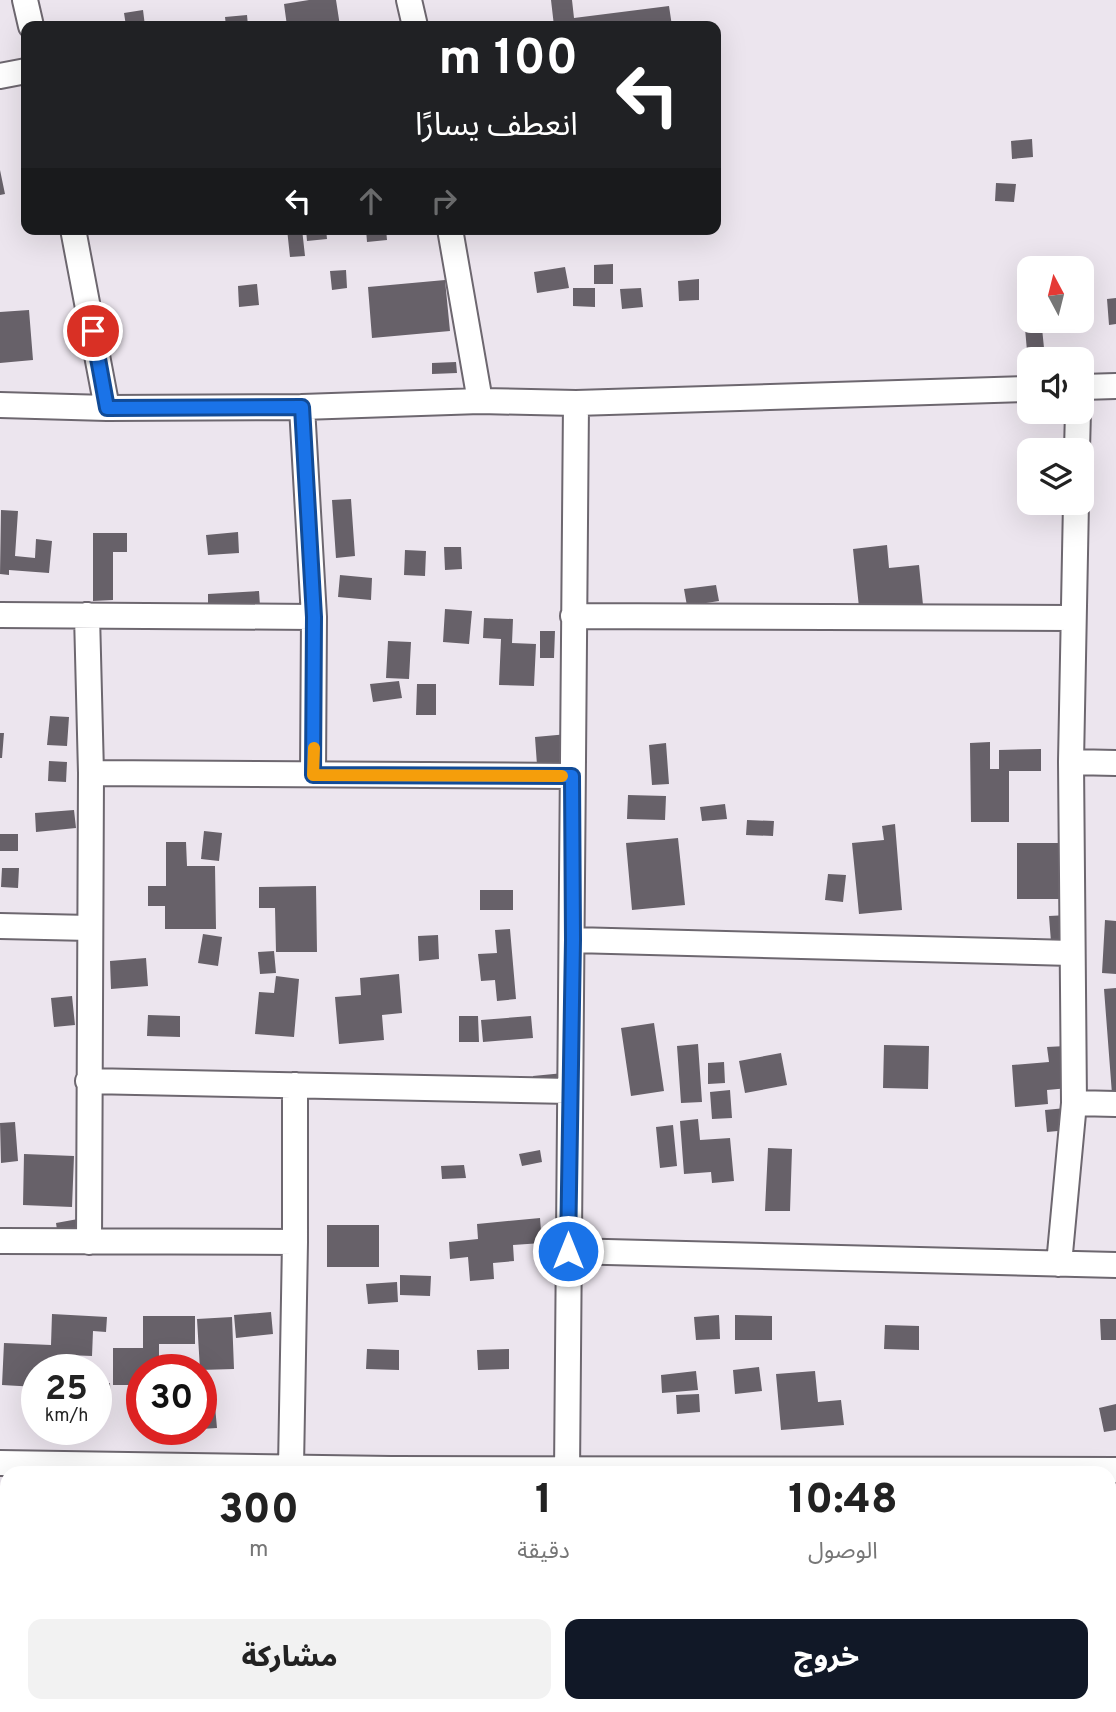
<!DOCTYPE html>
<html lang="ar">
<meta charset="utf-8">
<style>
:root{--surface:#fff;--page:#f2f2f2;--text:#222;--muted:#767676;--accent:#111827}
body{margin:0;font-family:Overpass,"Noto Sans Arabic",sans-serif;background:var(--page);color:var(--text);direction:rtl;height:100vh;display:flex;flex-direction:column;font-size:26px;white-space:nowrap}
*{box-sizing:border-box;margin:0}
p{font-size:23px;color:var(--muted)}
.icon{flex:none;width:38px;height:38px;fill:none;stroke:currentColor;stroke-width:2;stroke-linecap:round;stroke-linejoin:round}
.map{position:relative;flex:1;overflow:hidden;direction:ltr}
.sheet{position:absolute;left:0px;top:1466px;width:1116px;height:247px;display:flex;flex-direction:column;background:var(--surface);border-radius:21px 21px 0 0;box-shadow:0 7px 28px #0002;direction:rtl}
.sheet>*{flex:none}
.banner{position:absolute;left:21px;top:21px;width:700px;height:214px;border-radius:14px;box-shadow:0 7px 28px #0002;direction:rtl;background:#202124;color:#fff;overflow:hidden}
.needle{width:46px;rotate:353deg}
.fabs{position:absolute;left:1017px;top:256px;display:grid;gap:14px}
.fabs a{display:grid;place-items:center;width:77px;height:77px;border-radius:14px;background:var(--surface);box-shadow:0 7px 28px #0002;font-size:35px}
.speed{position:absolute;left:21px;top:1354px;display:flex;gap:14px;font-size:35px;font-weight:700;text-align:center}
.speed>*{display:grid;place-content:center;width:91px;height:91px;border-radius:50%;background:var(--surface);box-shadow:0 7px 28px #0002;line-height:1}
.speed small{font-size:18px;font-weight:400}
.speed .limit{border:10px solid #d22;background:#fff;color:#111}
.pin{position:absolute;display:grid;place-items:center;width:60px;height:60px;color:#fff;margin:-30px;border:4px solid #fff;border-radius:50%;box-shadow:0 2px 7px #0007}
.me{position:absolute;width:77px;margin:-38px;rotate:0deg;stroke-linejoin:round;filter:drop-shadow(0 0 5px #0008)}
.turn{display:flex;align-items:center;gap:24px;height:147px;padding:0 28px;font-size:32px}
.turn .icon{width:91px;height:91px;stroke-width:2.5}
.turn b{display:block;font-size:49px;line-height:60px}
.lanes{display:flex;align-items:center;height:66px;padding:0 28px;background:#0003;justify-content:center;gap:35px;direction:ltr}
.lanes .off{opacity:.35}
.eta{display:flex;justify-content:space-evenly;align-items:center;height:119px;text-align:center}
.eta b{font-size:42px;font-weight:800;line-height:49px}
.cta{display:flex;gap:14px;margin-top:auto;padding:14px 28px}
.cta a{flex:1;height:80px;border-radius:14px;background:var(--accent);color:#fff;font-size:28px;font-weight:800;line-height:80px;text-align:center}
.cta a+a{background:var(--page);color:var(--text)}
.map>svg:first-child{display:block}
</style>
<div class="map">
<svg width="1116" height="1712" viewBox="0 0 1116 1712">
<rect width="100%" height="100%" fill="#ece5ee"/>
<path fill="#676169" d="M 309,0 L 336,0 L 340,26 L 287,26 L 284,4 Z
M 551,0 L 572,0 L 574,18 L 669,6 L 672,26 L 554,26 Z
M 143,10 L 145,26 L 126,26 L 124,13 Z
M 247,15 L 248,26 L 226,26 L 225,17 Z
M 1032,139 L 1033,157 L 1012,159 L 1011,141 Z
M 0,170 L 5,194 L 0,195 Z
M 996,183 L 1016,184 L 1014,202 L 995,201 Z
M 287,229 L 302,229 L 305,256 L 290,257 Z
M 306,229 L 326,229 L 327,239 L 307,241 Z
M 366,229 L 386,229 L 387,240 L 367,242 Z
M 613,264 L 613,284 L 594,284 L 594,265 Z
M 565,267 L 569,288 L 537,293 L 534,272 Z
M 346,270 L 347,288 L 332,290 L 330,271 Z
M 699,279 L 699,300 L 679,301 L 678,281 Z
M 445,280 L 450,331 L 372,338 L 368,287 Z
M 1029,281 L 1029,320 L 1079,320 L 1079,325 L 1042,328 L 1044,348 L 1027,351 L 1021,282 Z
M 257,284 L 259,305 L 239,307 L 238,286 Z
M 573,288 L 595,288 L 595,307 L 573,306 Z
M 641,288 L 643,307 L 622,309 L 620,289 Z
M 1116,298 L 1116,324 L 1109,325 L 1107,299 Z
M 29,310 L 33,360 L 0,363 L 0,312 Z
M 456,362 L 457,373 L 432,374 L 432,363 Z
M 351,499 L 355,556 L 336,558 L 332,500 Z
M 1,510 L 18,511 L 15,556 L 35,558 L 36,539 L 52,541 L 49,573 L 9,570 L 9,575 L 0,574 Z
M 238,532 L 239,553 L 208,555 L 206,535 Z
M 93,533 L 127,533 L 127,552 L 113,552 L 113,600 L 93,601 Z
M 887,545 L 889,568 L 919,565 L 923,605 L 878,609 L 860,617 L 853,549 Z
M 444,547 L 461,547 L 462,569 L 445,570 Z
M 405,550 L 426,551 L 425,576 L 404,575 Z
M 340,575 L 372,578 L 371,600 L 338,597 Z
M 716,585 L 719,601 L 687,606 L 684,589 Z
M 259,591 L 260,606 L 208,608 L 208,594 Z
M 445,609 L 472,611 L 469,644 L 443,642 Z
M 484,618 L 513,619 L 512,643 L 536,644 L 534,686 L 499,685 L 501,639 L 483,638 Z
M 540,631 L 555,631 L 554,658 L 540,658 Z
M 388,641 L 411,642 L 409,679 L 386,678 Z
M 399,681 L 402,698 L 373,702 L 370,684 Z
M 417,684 L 436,684 L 436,715 L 416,715 Z
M 50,716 L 69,717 L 67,746 L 47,745 Z
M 0,733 L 4,733 L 2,758 L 0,758 Z
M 568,734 L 570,762 L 537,765 L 535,737 Z
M 990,742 L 990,769 L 999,769 L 999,750 L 1041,749 L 1041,771 L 1009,771 L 1009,822 L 971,822 L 970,743 Z
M 666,743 L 669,784 L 652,785 L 649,745 Z
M 49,761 L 67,762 L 66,782 L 48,781 Z
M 628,795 L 666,796 L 665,820 L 627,819 Z
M 725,804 L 727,819 L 702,821 L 700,807 Z
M 74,810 L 76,828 L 36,832 L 35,813 Z
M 747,820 L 774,821 L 773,836 L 746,835 Z
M 895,824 L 902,910 L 859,914 L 852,843 L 884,840 L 882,826 Z
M 204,831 L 222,833 L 219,861 L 201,859 Z
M 0,834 L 18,834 L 18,851 L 0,851 Z
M 678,838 L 685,905 L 632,910 L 626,843 Z
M 166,842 L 186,842 L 187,866 L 215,866 L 216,929 L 165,929 L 165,906 L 148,906 L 148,886 L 166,886 Z
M 1017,843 L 1064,843 L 1064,899 L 1017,899 Z
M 2,868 L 19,868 L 18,888 L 1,887 Z
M 828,874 L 846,875 L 843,902 L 825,900 Z
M 316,886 L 317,952 L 276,952 L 275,908 L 259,908 L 259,887 Z
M 480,890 L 513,890 L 513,910 L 480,910 Z
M 1068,915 L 1071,954 L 1052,955 L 1049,916 Z
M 1105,920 L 1116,921 L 1116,974 L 1102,973 Z
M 510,929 L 516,999 L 497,1001 L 495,980 L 481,981 L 478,954 L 497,953 L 495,930 Z
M 203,934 L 222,937 L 218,966 L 198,963 Z
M 438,935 L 439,959 L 419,961 L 418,936 Z
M 274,951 L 276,973 L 260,974 L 258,952 Z
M 146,958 L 148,986 L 111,989 L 110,961 Z
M 399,974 L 402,1013 L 382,1015 L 384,1040 L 339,1044 L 335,997 L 361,995 L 360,978 Z
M 276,976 L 299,979 L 294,1037 L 255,1034 L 259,992 L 274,993 Z
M 1116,988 L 1116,1094 L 1112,1094 L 1104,989 Z
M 72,996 L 75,1025 L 54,1027 L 51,998 Z
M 148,1015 L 180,1016 L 180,1037 L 147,1036 Z
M 459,1016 L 478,1016 L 479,1042 L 459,1042 Z
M 531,1016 L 533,1038 L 483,1042 L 481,1020 Z
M 654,1023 L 664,1091 L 631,1096 L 621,1028 Z
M 698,1044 L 702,1102 L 681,1103 L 677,1046 Z
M 884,1045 L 929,1046 L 928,1089 L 883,1088 Z
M 1066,1046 L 1069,1088 L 1047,1090 L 1048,1104 L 1015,1107 L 1012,1065 L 1049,1062 L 1047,1047 Z
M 781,1053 L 787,1085 L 745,1093 L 739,1061 Z
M 724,1062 L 725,1083 L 708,1084 L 708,1063 Z
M 564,1073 L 565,1088 L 534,1090 L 533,1076 Z
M 730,1090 L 732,1118 L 712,1119 L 710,1092 Z
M 1066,1108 L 1068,1130 L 1047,1132 L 1045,1110 Z
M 698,1119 L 700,1140 L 730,1138 L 734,1181 L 712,1183 L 711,1172 L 684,1174 L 680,1121 Z
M 15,1122 L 18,1161 L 1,1163 L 0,1123 Z
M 673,1125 L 677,1166 L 660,1168 L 656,1127 Z
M 768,1148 L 792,1149 L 790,1211 L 765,1211 Z
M 540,1150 L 542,1162 L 522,1166 L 519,1154 Z
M 24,1154 L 74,1156 L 72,1207 L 23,1205 Z
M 464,1165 L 466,1178 L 442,1179 L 441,1166 Z
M 89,1217 L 93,1237 L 59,1243 L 56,1223 Z
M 540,1218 L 542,1243 L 513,1245 L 514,1261 L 493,1263 L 494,1279 L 470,1281 L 468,1257 L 450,1259 L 449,1242 L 478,1239 L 477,1224 Z
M 327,1225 L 379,1225 L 379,1267 L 327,1267 Z
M 400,1275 L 431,1276 L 430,1296 L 400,1295 Z
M 397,1282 L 398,1302 L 368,1304 L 366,1284 Z
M 271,1312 L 273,1334 L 236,1338 L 234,1315 Z
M 52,1314 L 107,1317 L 106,1332 L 93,1331 L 92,1356 L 67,1355 L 67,1370 L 37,1370 L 37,1387 L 2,1385 L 4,1343 L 51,1345 Z
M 719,1315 L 720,1339 L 696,1340 L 694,1317 Z
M 735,1315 L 772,1316 L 772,1340 L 735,1340 Z
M 143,1316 L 195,1316 L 195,1344 L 159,1344 L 159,1370 L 142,1370 L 142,1385 L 113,1385 L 113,1348 L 143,1348 Z
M 232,1317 L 234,1369 L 200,1370 L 197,1319 Z
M 1100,1319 L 1116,1319 L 1116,1340 L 1101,1340 Z
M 885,1325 L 919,1326 L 919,1350 L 884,1349 Z
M 367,1349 L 399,1350 L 399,1370 L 366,1369 Z
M 509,1349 L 509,1369 L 478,1370 L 477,1350 Z
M 193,1360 L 195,1370 L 178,1370 L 176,1363 Z
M 759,1367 L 762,1391 L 735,1394 L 733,1370 Z
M 696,1371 L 698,1390 L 662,1393 L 661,1375 Z
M 815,1371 L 818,1402 L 841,1400 L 844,1425 L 781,1430 L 776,1374 Z
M 110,1383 L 111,1405 L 96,1406 L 96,1384 Z
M 699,1394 L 700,1412 L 677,1414 L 676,1395 Z
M 1116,1404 L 1116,1430 L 1104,1432 L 1099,1408 Z
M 215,1406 L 217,1428 L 201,1429 L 201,1407 Z"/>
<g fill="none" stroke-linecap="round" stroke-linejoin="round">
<g stroke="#6d676f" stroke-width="28">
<path id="minor" d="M 25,0 L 31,26
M 409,0 L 415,26
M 0,76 L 26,71
M 73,229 L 107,408
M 450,229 L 480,401
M 1082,387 L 1116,386
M 0,405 L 107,408 L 302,407 L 480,401 L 576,403 L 1029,389
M 302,407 L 314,617 L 313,774
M 1077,450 L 1078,411
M 0,615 L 314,617
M 87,615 L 91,773 L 89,1242
M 573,616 L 1072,618
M 1071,762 L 1116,763
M 91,773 L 572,776
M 0,926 L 90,928
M 573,940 L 1071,953
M 88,1081 L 570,1091
M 1074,1103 L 1116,1104
M 0,1241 L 295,1242
M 568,1251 L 1116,1265
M 1059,1264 L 1074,1103 L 1071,762 L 1076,502
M 0,1463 L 391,1469 L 1116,1470
M 291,1467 L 295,1242 L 295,1085
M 567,1474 L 576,403
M 109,1712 L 110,1706
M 565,1712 L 565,1706
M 1102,1712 L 1102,1706"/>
</g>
<use href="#minor" stroke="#fff" stroke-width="24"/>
</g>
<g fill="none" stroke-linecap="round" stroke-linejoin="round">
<g stroke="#114b97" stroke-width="18">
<path id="route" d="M 93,331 L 107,408 L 302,407 L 314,617 L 313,775 L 572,776 L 573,940 L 568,1251"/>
</g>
<use href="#route" stroke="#1a73e8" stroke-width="12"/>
<path stroke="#f59e0b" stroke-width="12" d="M 314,748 L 313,775 L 562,776"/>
</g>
</svg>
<div class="fabs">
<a><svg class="needle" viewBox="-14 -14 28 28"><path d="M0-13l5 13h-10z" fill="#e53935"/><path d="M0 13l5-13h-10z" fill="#767676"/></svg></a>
<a><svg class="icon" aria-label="sound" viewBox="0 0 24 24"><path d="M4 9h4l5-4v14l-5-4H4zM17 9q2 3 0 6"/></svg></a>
<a><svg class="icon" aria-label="layers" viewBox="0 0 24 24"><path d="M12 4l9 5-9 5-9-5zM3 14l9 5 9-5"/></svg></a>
</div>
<div class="speed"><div>25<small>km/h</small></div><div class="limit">30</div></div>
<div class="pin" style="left:93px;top:331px;background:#d93025"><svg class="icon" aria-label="arrive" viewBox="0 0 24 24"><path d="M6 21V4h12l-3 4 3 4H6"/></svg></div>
<svg class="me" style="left:568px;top:1251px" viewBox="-20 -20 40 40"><circle r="17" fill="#1a73e8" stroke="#fff" stroke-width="3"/><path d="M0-11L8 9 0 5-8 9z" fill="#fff"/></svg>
<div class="banner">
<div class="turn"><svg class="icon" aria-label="left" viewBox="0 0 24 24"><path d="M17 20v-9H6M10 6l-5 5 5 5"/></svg><div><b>100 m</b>انعطف يسارًا</div></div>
<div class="lanes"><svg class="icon" aria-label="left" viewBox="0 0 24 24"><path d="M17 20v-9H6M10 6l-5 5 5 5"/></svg><svg class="icon off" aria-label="ahead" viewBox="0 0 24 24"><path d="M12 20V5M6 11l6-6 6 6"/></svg><svg class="icon off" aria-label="right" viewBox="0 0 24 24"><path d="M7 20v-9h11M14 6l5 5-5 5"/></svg></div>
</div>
<section class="sheet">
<div class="eta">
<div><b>10:48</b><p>الوصول</p></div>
<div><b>1</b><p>دقيقة</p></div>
<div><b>300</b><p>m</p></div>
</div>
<div class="cta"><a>خروج</a><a>مشاركة</a></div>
</section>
</div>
